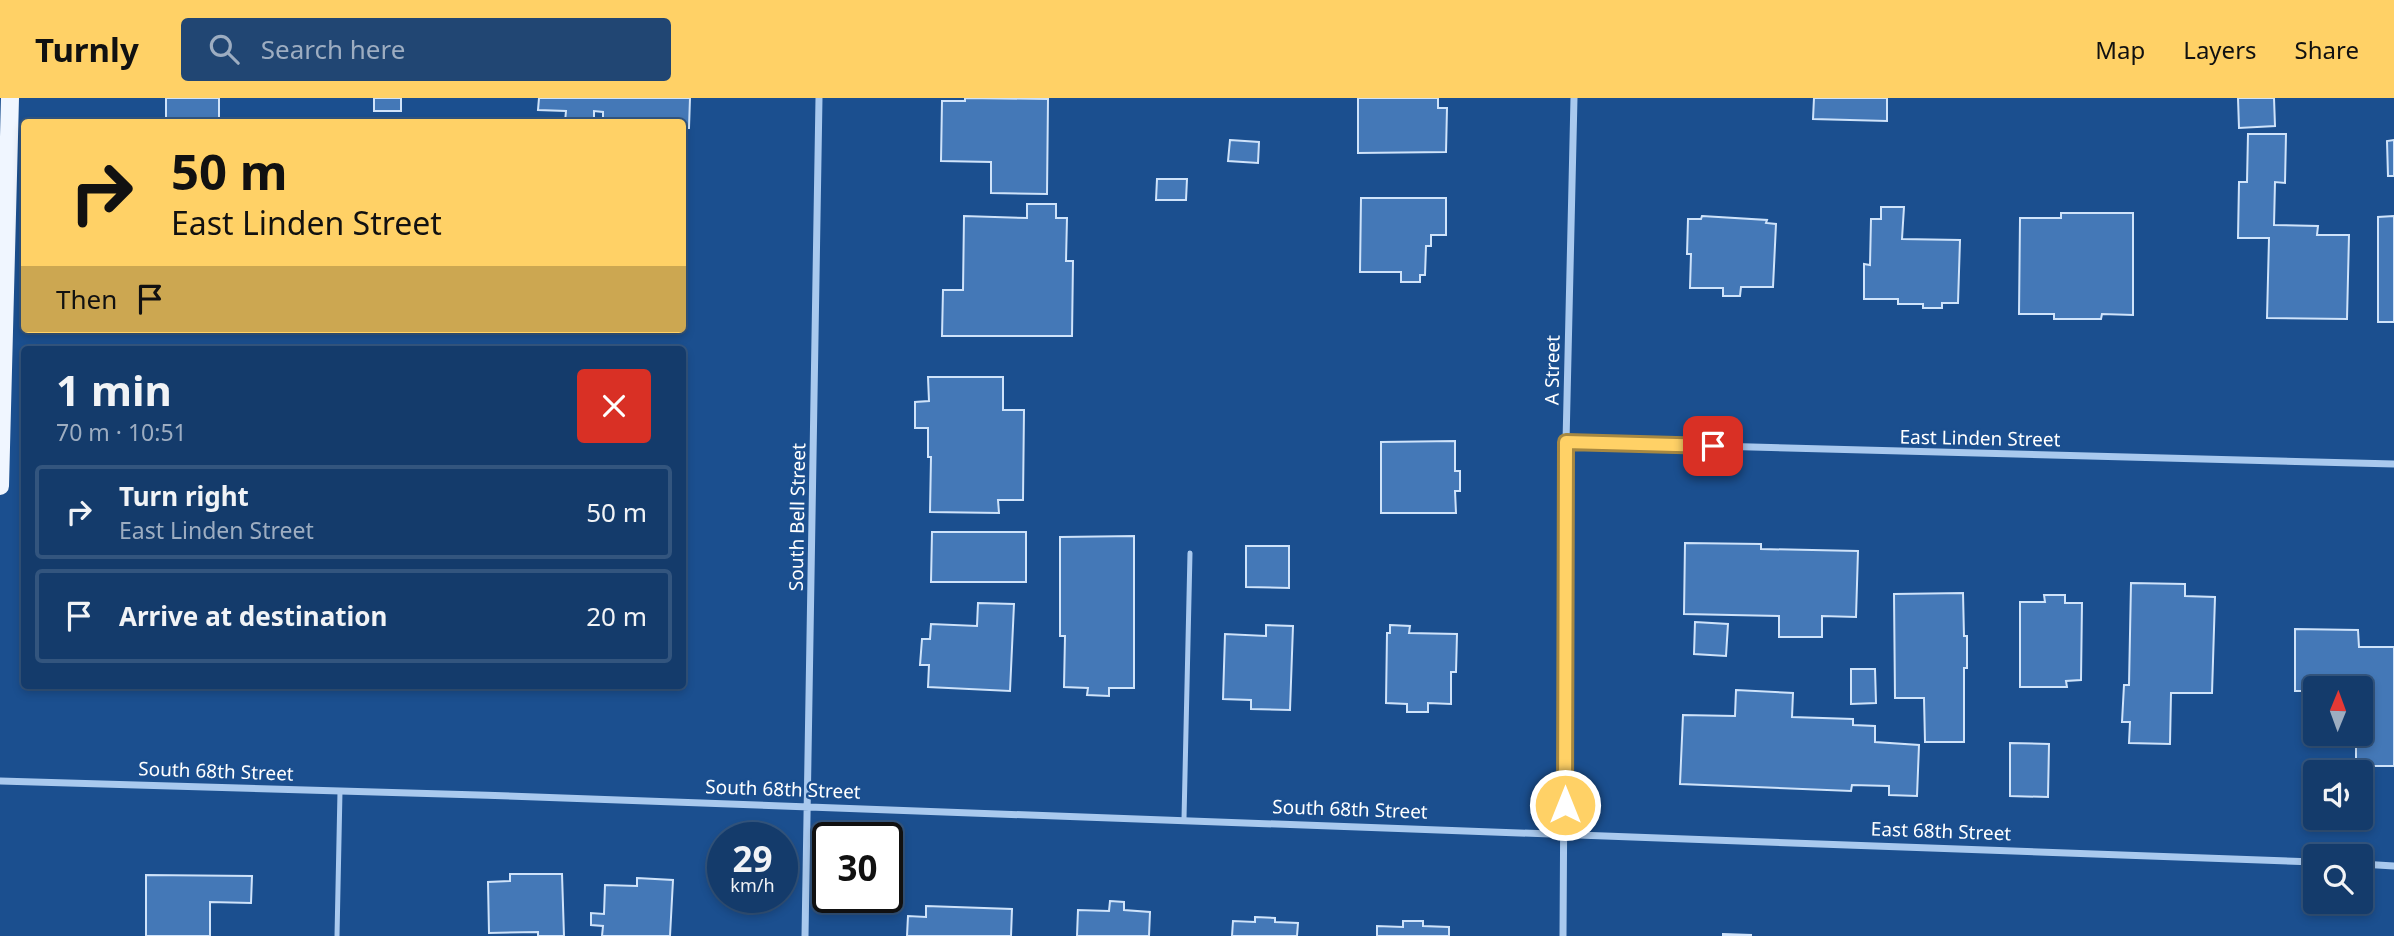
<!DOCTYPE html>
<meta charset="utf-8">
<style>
:root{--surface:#143b6b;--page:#214673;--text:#f1f3f6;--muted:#9dadc1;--line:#33557e;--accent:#ffd166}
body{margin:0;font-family:"Noto Sans",sans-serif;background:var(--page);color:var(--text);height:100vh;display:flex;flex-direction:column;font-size:26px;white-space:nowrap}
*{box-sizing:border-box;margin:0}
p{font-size:23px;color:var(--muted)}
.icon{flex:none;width:38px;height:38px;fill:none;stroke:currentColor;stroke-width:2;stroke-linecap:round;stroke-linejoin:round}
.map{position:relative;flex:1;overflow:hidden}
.side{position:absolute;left:21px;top:248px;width:665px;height:343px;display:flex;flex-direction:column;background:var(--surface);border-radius:7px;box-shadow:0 4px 10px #0003,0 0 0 2px var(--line)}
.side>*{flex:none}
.guide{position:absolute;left:21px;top:21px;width:665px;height:214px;border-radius:7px;box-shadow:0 4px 10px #0003,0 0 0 2px var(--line);background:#ffd166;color:#111;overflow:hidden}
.needle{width:46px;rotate:1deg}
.fabs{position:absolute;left:2303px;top:578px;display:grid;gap:14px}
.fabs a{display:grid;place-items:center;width:70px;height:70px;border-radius:7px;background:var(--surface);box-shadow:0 4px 10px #0003,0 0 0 2px var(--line);font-size:35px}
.speed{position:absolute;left:707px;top:724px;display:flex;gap:14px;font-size:35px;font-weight:700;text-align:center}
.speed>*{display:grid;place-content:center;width:91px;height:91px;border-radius:50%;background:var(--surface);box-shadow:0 4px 10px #0003,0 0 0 2px var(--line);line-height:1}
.speed small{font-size:18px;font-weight:400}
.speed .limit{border:4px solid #111;border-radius:10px;background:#fff;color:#111}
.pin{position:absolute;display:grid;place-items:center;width:60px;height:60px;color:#fff;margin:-30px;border-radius:14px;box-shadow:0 4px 10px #0006}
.me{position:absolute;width:77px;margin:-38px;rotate:0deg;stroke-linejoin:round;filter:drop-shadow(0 0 5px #0008)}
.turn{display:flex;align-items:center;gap:24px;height:147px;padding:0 35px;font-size:32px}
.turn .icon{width:91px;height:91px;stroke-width:2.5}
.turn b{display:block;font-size:49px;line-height:60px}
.then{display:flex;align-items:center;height:66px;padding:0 35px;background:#0003;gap:14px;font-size:26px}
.round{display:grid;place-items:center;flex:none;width:74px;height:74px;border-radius:7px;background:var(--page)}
.overview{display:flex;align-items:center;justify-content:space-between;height:119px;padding:0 35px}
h1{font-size:42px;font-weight:700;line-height:52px}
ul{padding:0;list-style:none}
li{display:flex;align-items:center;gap:21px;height:94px;margin:0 14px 10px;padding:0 21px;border:4px solid var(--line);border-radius:7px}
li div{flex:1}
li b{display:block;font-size:26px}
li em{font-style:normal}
header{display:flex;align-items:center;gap:42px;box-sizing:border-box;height:98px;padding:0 35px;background:var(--accent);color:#111}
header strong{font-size:33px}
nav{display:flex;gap:38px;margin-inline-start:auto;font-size:24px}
.search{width:490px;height:63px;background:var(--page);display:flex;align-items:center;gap:18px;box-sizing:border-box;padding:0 24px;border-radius:7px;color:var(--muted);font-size:26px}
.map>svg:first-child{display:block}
</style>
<header>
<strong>Turnly</strong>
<div class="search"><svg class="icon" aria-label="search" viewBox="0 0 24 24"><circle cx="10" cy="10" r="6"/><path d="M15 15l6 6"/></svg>Search here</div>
<nav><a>Map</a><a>Layers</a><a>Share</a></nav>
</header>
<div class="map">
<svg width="2394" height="838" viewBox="0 0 2394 838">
<rect width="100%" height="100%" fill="#1b4f8f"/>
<path fill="#4478b7" stroke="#cfe3fa" stroke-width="2" d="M 166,0 L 219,0 L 219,24 L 166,24 Z
M 374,0 L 401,0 L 401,13 L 374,13 Z
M 539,0 L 690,0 L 689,30 L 682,30 L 682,24 L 603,24 L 603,14 L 594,13 L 594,24 L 565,24 L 566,13 L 538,12 Z
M 965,0 L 1048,1 L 1047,96 L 991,95 L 991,64 L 941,63 L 942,3 L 965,3 Z
M 1358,0 L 1438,0 L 1438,10 L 1447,10 L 1446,54 L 1358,55 Z
M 1814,0 L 1887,0 L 1887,23 L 1813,21 Z
M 2238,0 L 2274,0 L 2275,28 L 2239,30 Z
M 2248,36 L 2286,36 L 2285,85 L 2275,84 L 2274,127 L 2318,128 L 2317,137 L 2349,137 L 2347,221 L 2267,220 L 2269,140 L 2238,140 L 2239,84 L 2247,84 Z
M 1230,42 L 1259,44 L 1258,65 L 1228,63 Z
M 2394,42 L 2394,78 L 2388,78 L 2387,43 Z
M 1157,81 L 1187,81 L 1186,102 L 1156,102 Z
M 1361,100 L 1446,100 L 1446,137 L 1431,137 L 1431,148 L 1426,148 L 1425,177 L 1420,177 L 1420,184 L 1401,184 L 1401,174 L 1360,174 Z
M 1027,106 L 1056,106 L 1056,120 L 1067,120 L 1066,163 L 1073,163 L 1072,238 L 942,238 L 943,192 L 963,192 L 964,118 L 1027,120 Z
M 1881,109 L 1904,109 L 1902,141 L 1960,142 L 1958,205 L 1942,205 L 1942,210 L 1923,210 L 1923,206 L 1898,206 L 1898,201 L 1864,201 L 1864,166 L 1870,167 L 1871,121 L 1881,121 Z
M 2061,115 L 2133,115 L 2133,217 L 2102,216 L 2101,221 L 2054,221 L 2054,216 L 2019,216 L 2020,120 L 2061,120 Z
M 1702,118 L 1767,122 L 1766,125 L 1776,126 L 1773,189 L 1741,189 L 1740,198 L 1723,198 L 1723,190 L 1690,190 L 1691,156 L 1687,156 L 1688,121 L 1701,121 Z
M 2394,118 L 2394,224 L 2378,224 L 2378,119 Z
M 928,279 L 1003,279 L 1003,312 L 1024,312 L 1023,402 L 998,402 L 999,415 L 930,414 L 931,359 L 928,359 L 928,330 L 915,330 L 915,304 L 929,303 Z
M 1455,343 L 1455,373 L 1460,373 L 1460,393 L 1455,393 L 1456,415 L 1381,415 L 1381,344 Z
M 932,434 L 1026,434 L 1026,484 L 931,484 Z
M 1134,438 L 1134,590 L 1109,590 L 1109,598 L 1087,597 L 1088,590 L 1064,589 L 1065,538 L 1060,538 L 1060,439 Z
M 1685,445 L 1761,446 L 1761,451 L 1858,453 L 1856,519 L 1822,518 L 1822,539 L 1779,539 L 1779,518 L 1684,516 Z
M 1246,448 L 1289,448 L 1289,490 L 1246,489 Z
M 2131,485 L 2185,486 L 2185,498 L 2215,499 L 2212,595 L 2171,595 L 2170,646 L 2129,645 L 2130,624 L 2122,624 L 2124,587 L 2129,587 Z
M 1963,495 L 1964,538 L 1967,538 L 1967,570 L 1964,570 L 1964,644 L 1925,644 L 1924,600 L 1895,600 L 1894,496 Z
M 2044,497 L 2065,497 L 2065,505 L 2082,505 L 2081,582 L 2066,583 L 2067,589 L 2020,589 L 2020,504 L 2045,504 Z
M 978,505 L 1014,506 L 1010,593 L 928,589 L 929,567 L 920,567 L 922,541 L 930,541 L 931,526 L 977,528 Z
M 1695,524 L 1728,526 L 1726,558 L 1694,556 Z
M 1266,527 L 1293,528 L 1290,612 L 1251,611 L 1251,602 L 1223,601 L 1225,536 L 1266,538 Z
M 1390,527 L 1410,528 L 1409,535 L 1457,536 L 1456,574 L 1451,574 L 1451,606 L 1428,605 L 1428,614 L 1407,614 L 1407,606 L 1386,605 L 1387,535 L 1390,535 Z
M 2295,531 L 2358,532 L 2359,549 L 2394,549 L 2394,668 L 2356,668 L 2356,635 L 2361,635 L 2361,590 L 2315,590 L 2315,618 L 2312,618 L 2313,593 L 2295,593 Z
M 1851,571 L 1875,571 L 1876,605 L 1851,606 Z
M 1736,592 L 1793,595 L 1792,619 L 1853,621 L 1853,627 L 1875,628 L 1875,644 L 1919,647 L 1917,698 L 1889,697 L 1889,688 L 1852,687 L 1851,693 L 1680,686 L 1683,617 L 1735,618 Z
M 2010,645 L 2049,646 L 2048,699 L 2010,698 Z
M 510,776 L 562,776 L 564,838 L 538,838 L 538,834 L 489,835 L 488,784 L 510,783 Z
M 146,777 L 252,778 L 251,805 L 210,804 L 210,838 L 146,838 Z
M 637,780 L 673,782 L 670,838 L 602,838 L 603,828 L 591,827 L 591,815 L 604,816 L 605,787 L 637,788 Z
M 1110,803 L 1124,804 L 1124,812 L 1150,814 L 1149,838 L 1077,838 L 1078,812 L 1109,813 Z
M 926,808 L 1012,811 L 1011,838 L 907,838 L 908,818 L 926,819 Z
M 1255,819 L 1275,820 L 1275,824 L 1298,825 L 1297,838 L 1232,838 L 1233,823 L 1255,824 Z
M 1403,823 L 1423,823 L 1423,828 L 1449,829 L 1449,838 L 1377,838 L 1377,828 L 1403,829 Z
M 1723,836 L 1751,837 L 1751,838 L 1723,838 Z"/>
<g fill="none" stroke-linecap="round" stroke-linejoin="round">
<path stroke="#a9c9ee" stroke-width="5" d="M 1184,721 L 1190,455
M 337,838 L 340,693"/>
<path stroke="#a9c9ee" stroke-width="7" d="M 1566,344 L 2394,366
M 0,683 C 772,704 1544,733 2315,764
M 2361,766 L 2394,768
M 805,838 L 819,0
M 1563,838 L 1566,344 L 1574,0"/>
<path stroke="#f0f6ff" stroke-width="18" d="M 0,388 L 10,0"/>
</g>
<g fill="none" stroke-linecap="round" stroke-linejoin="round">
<g stroke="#a68842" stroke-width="18">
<path id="route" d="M 1565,707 L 1566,344 L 1713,348"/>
</g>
<use href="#route" stroke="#ffd166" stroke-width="12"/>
</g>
<g text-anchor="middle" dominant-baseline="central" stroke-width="5" stroke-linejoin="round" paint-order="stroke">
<g font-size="19" fill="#fff" stroke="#1b4f8f">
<text transform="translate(1552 272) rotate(-89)">A Street</text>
<text transform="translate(1980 340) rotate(1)">East Linden Street</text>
<text transform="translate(797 419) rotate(-89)">South Bell Street</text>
<text transform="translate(216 673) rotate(2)">South 68th Street</text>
<text transform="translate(783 691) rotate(2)">South 68th Street</text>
<text transform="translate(1350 711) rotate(2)">South 68th Street</text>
<text transform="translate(1941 733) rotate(2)">East 68th Street</text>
</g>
</g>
</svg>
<div class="fabs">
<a><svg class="needle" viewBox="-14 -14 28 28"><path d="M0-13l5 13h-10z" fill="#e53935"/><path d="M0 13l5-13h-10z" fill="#9dadc1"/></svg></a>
<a><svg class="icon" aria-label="sound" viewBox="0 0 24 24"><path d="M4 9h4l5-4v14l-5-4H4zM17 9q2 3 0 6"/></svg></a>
<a><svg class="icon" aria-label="search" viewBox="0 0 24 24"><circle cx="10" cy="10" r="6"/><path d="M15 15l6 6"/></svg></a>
</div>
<div class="speed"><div>29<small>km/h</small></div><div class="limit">30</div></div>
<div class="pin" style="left:1713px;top:348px;background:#d93025"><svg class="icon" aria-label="arrive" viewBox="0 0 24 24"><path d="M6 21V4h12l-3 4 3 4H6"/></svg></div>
<svg class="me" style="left:1565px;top:707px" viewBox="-20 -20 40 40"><circle r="17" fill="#ffd166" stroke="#fff" stroke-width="3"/><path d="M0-11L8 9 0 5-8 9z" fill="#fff"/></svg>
<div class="guide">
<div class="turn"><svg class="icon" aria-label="right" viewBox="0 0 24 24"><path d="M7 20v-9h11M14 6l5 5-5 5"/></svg><div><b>50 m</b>East Linden Street</div></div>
<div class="then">Then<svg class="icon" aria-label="arrive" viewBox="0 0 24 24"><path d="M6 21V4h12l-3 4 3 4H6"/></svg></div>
</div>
<section class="side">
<div class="overview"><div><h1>1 min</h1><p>70 m · 10:51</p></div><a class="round" style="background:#d93025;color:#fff"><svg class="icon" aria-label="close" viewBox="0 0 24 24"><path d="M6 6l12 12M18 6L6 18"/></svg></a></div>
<ul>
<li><svg class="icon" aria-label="right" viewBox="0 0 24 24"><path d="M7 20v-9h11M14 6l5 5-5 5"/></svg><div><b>Turn right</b><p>East Linden Street</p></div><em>50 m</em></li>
<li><svg class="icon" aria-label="arrive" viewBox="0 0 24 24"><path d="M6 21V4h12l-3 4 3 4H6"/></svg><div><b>Arrive at destination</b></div><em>20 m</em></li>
</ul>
</section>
</div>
